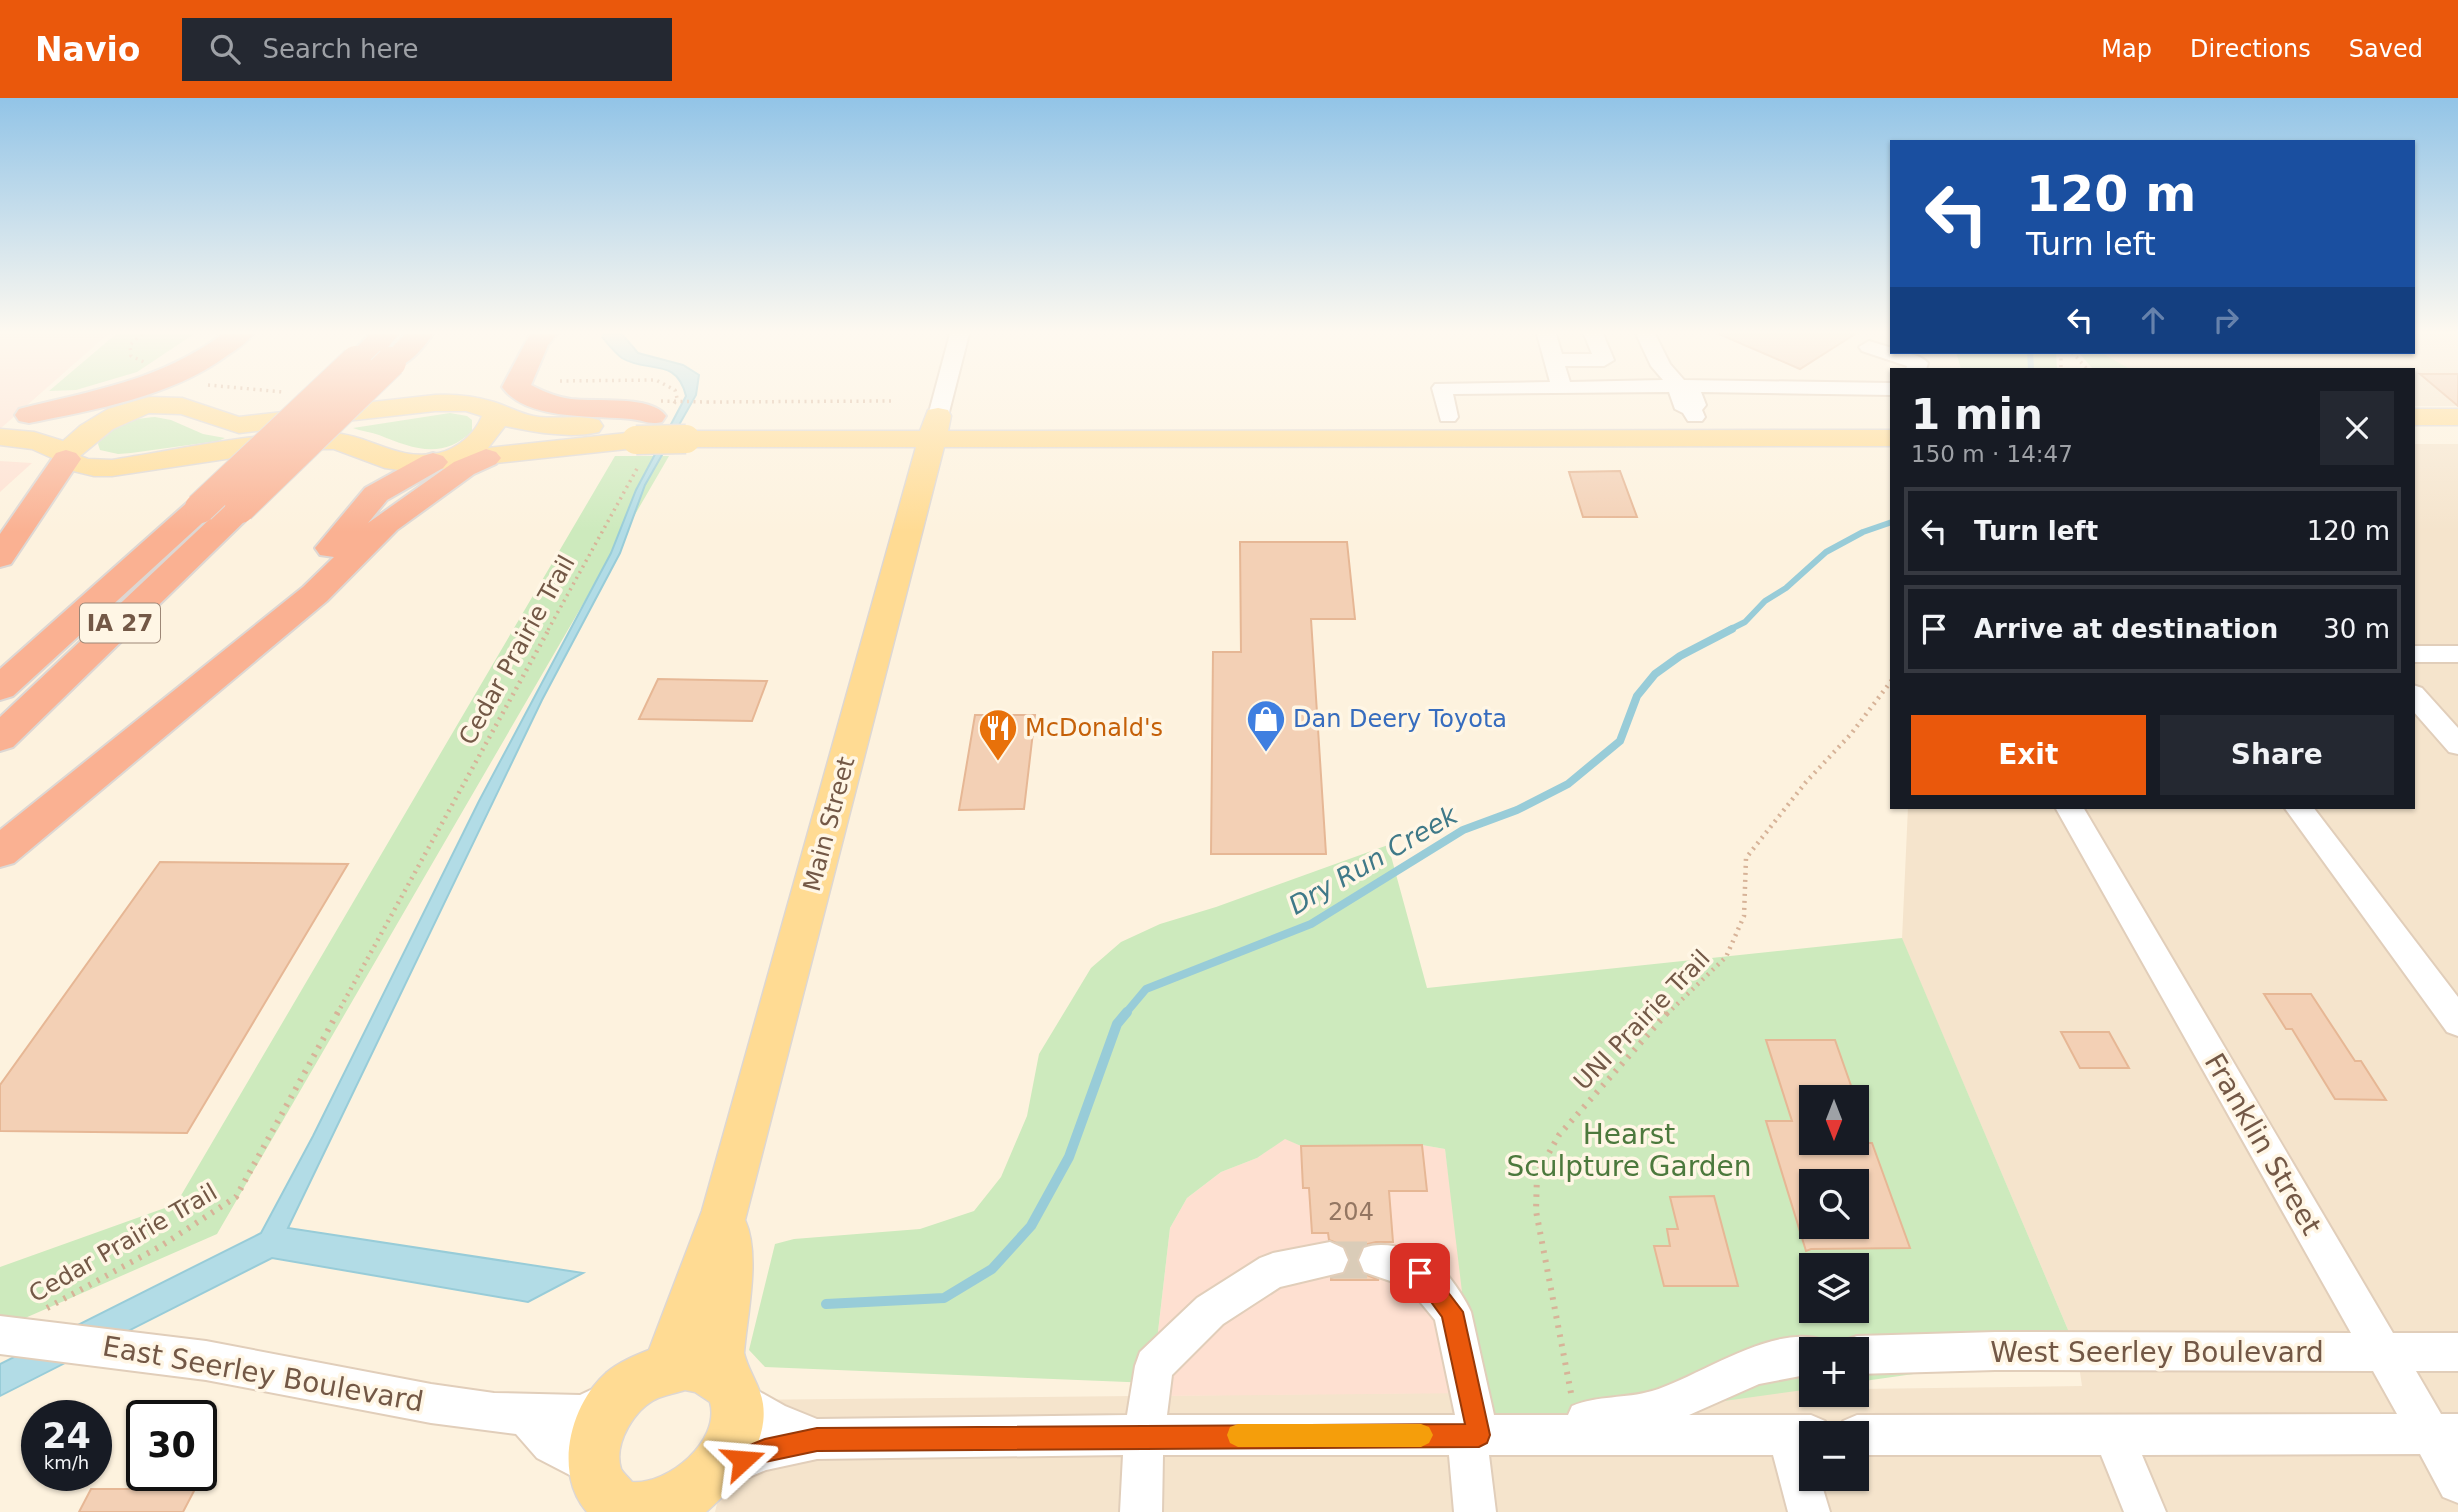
<!DOCTYPE html>
<meta charset="utf-8">
<style>
:root{--surface:#171b24;--page:#242831;--text:#f1f3f6;--muted:#9ea1a6;--line:#363941;--accent:#ea580c}
body{margin:0;font-family:"DejaVu Sans",sans-serif;background:var(--page);color:var(--text);height:100vh;display:flex;flex-direction:column;font-size:26px;white-space:nowrap}
*{box-sizing:border-box;margin:0}
p{font-size:23px;color:var(--muted)}
.icon{flex:none;width:38px;height:38px;fill:none;stroke:currentColor;stroke-width:2;stroke-linecap:round;stroke-linejoin:round}
.map{position:relative;flex:1;overflow:hidden}
.details{position:absolute;left:1890px;top:270px;width:525px;height:441px;display:flex;flex-direction:column;background:var(--surface);border-radius:0px;box-shadow:0 2px 5px #0004}
.details>*{flex:none}
.banner{position:absolute;left:1890px;top:42px;width:525px;height:214px;border-radius:0px;box-shadow:0 2px 5px #0004;background:#1a4fa0;color:#fff;overflow:hidden}
.needle{width:46px;rotate:180deg}
.fabs{position:absolute;left:1799px;top:987px;display:grid;gap:14px}
.fabs a{display:grid;place-items:center;width:70px;height:70px;border-radius:0px;background:var(--surface);box-shadow:0 2px 5px #0004;font-size:35px}
.speed{position:absolute;left:21px;top:1302px;display:flex;gap:14px;font-size:35px;font-weight:700;text-align:center}
.speed>*{display:grid;place-content:center;width:91px;height:91px;border-radius:50%;background:var(--surface);box-shadow:0 2px 5px #0004;line-height:1}
.speed small{font-size:18px;font-weight:400}
.speed .limit{border:4px solid #111;border-radius:10px;background:#fff;color:#111}
.pin{position:absolute;display:grid;place-items:center;width:60px;height:60px;color:#fff;margin:-30px;border-radius:14px;box-shadow:0 4px 10px #0006}
.me{position:absolute;width:77px;margin:-38px;rotate:71deg;stroke-linejoin:round;filter:drop-shadow(0 0 5px #0008)}
.turn{display:flex;align-items:center;gap:24px;height:147px;padding:0 21px;font-size:32px}
.turn .icon{width:91px;height:91px;stroke-width:2.5}
.turn b{display:block;font-size:49px;line-height:60px}
.lanes{display:flex;align-items:center;height:66px;padding:0 21px;background:#0003;justify-content:center;gap:35px;direction:ltr}
.lanes .off{opacity:.35}
.round{display:grid;place-items:center;flex:none;width:74px;height:74px;border-radius:0px;background:var(--page)}
.summary{display:flex;align-items:center;justify-content:space-between;height:119px;padding:0 21px}
h1{font-size:42px;font-weight:600;line-height:52px}
.primary-button{display:flex;gap:14px;margin-top:auto;padding:14px 21px}
.primary-button a{flex:1;height:80px;border-radius:0px;background:var(--accent);color:#fff;font-size:28px;font-weight:600;line-height:80px;text-align:center}
.primary-button a+a{background:var(--page);color:var(--text)}
ul{padding:0;list-style:none}
li{display:flex;align-items:center;gap:21px;height:88px;margin:0 14px 10px;padding:0 7px;border:4px solid var(--line);border-radius:0px}
li div{flex:1}
li b{display:block;font-size:26px}
li em{font-style:normal}
header{display:flex;align-items:center;gap:42px;box-sizing:border-box;height:98px;padding:0 35px;background:var(--accent);color:#fff}
header strong{font-size:33px}
nav{display:flex;gap:38px;margin-inline-start:auto;font-size:24px}
.search{width:490px;height:63px;background:var(--page);display:flex;align-items:center;gap:18px;box-sizing:border-box;padding:0 24px;border-radius:0px;color:var(--muted);font-size:26px}
.map>svg:first-child{display:block}
</style>
<header>
<strong>Navio</strong>
<div class="search"><svg class="icon" aria-label="search" viewBox="0 0 24 24"><circle cx="10" cy="10" r="6"/><path d="M15 15l6 6"/></svg>Search here</div>
<nav><a>Map</a><a>Directions</a><a>Saved</a></nav>
</header>
<div class="map">
<svg width="2458" height="1414" viewBox="0 0 2458 1414">
<rect width="100%" height="100%" fill="#fdf2de"/>
<path fill="#f5e4cc" fill-rule="evenodd" d="M 2413,236 L 2458,236 L 2458,308 L 2413,308 L 2413,271 L 2104,271 L 2082,254 L 2413,254 Z
M 2413,346 L 2458,346 L 2458,1414 L 715,1414 L 742,1302 L 1811,1291 L 1811,1297 L 1857,1297 L 1857,1291 L 2082,1288 L 2077,1253 L 1902,841 L 1908,709 L 2413,709 ZM 1811,1335 L 1857,1335 L 1857,1381 L 1811,1381 Z"/>
<path fill="#fee0d1" d="M 0,236 L 108,236 L 0,331 Z
M 0,363 L 32,365 L 0,394 Z
M 1285,1040 L 1301,1048 L 1422,1047 L 1445,1051 L 1478,1295 L 1156,1298 L 1154,1268 L 1170,1130 L 1187,1100 L 1221,1074 L 1257,1060 Z"/>
<path fill="#cdeabd" fill-rule="evenodd" d="M 116,236 L 194,236 L 137,274 L 76,292 L 49,293 Z
M 1956,254 L 2056,254 L 2057,271 L 1961,271 Z
M 2078,254 L 2100,254 L 2130,271 L 2093,271 Z
M 450,315 L 467,318 L 472,322 L 472,333 C 442,363 412,350 379,337 C 370,334 361,333 353,330 Z
M 155,319 L 171,322 L 203,336 L 225,340 L 218,343 L 131,355 L 118,356 L 100,352 L 98,346 C 106,326 136,320 155,319 Z
M 615,358 L 669,358 L 217,1136 L 0,1231 L 0,1169 L 176,1106 Z
M 1388,747 L 1427,890 L 1902,840 L 2077,1253 L 1857,1284 L 1857,1251 L 1811,1251 L 1811,1291 L 1479,1337 L 1445,1051 L 1422,1047 L 1301,1048 L 1285,1041 L 1257,1060 L 1221,1074 L 1187,1100 L 1170,1130 L 1152,1285 L 765,1269 L 749,1252 L 775,1146 L 794,1141 L 920,1131 L 974,1113 L 1001,1079 L 1027,1018 L 1039,956 L 1091,870 L 1121,844 L 1160,826 L 1216,809 ZM 1811,999 L 1857,999 L 1857,1045 L 1811,1045 ZM 1811,1083 L 1857,1083 L 1857,1129 L 1811,1129 ZM 1811,1167 L 1857,1167 L 1857,1213 L 1811,1213 Z"/>
<path fill="#b2dce6" stroke="#98ccd8" stroke-width="2" d="M 604,236 L 622,236 L 638,255 L 683,267 L 699,277 L 696,297 L 645,387 L 620,455 L 542,602 L 288,1130 L 583,1175 L 528,1204 L 272,1160 L 0,1298 L 0,1266 L 261,1135 L 313,1038 L 479,703 L 611,455 L 636,392 L 686,298 C 676,258 648,276 622,260 C 615,255 608,246 602,239 Z"/>
<g fill="none" stroke-linecap="round" stroke-linejoin="round">
<path stroke="#98ccd8" stroke-width="6" d="M 2030,254 L 2031,271
M 1729,532 L 1745,524 L 1765,503 L 1786,490 L 1826,454 L 1863,434 L 1892,424"/>
<path stroke="#98ccd8" stroke-width="8" d="M 1125,916 L 1146,891 L 1311,826 L 1463,732 L 1517,712 L 1568,686 L 1620,643 L 1637,598 L 1655,576 L 1680,558 L 1732,531"/>
<path stroke="#98ccd8" stroke-width="10" d="M 826,1206 L 944,1200 L 992,1171 L 1031,1128 L 1069,1059 L 1117,926 L 1127,914"/>
</g>
<path fill="#f3d0b5" stroke="#e6b795" stroke-width="2" fill-rule="evenodd" d="M 1719,236 L 1855,236 L 1800,271 Z
M 2420,276 L 2458,276 L 2458,308 Z
M 1620,373 L 1637,419 L 1583,419 L 1569,374 Z
M 1240,444 L 1347,444 L 1355,521 L 1311,521 L 1326,756 L 1211,756 L 1213,554 L 1241,554 Z
M 658,581 L 767,583 L 752,623 L 639,621 Z
M 975,617 L 1035,617 L 1024,711 L 959,712 Z
M 160,764 L 348,766 L 187,1035 L 0,1033 L 0,987 Z
M 2264,896 L 2311,896 L 2355,963 L 2361,963 L 2386,1002 L 2335,1001 L 2292,931 L 2286,931 Z
M 2061,934 L 2109,934 L 2129,970 L 2080,970 Z
M 1766,942 L 1835,942 L 1855,999 L 1811,999 L 1811,1045 L 1872,1045 L 1910,1150 L 1811,1151 L 1806,1153 L 1766,1023 L 1792,1023 ZM 1811,1083 L 1857,1083 L 1857,1129 L 1811,1129 Z
M 1422,1047 L 1427,1093 L 1389,1093 L 1393,1144 L 1376,1144 L 1363,1147 L 1357,1161 L 1362,1175 L 1379,1182 L 1331,1182 L 1331,1180 L 1345,1175 L 1350,1161 L 1344,1148 L 1329,1142 L 1328,1135 L 1312,1135 L 1309,1090 L 1303,1090 L 1301,1048 Z
M 1714,1098 L 1738,1188 L 1664,1188 L 1654,1148 L 1670,1148 L 1667,1131 L 1678,1131 L 1670,1099 Z
M 91,1391 L 195,1391 L 183,1414 L 79,1414 Z"/>
<g fill="none" stroke-linecap="round" stroke-linejoin="round">
<path stroke="#daccb8" stroke-width="37" stroke-dasharray="37 18" stroke-linecap="butt" d="M 1330,1162 L 1377,1162"/>
<g stroke="#e1ceba" stroke-width="4">
<path id="minor" d="M 950,236 L 969,236 L 948,318 L 945,322 L 931,322 L 928,318 Z
M 1537,236 L 1556,236 L 1562,256 L 1592,256 L 1584,236 L 1603,236 L 1614,262 L 1604,268 L 1565,268 L 1570,284 L 1663,282 L 1651,268 L 1636,236 L 1655,236 L 1670,266 L 1684,282 L 1892,285 L 1892,297 L 1701,294 L 1706,307 L 1702,312 L 1705,319 L 1702,323 L 1688,323 L 1683,315 L 1675,311 L 1669,294 L 1453,296 L 1458,319 L 1455,323 L 1441,323 L 1432,290 L 1435,286 L 1550,284 Z
M 1869,243 L 1892,250 L 1892,254 C 1903,254 1920,256 1928,265 L 1926,271 L 1906,271 L 1907,268 L 1862,253 L 1859,249 Z
M 2413,548 L 2458,548 L 2458,564 L 2413,564 Z
M 2413,587 L 2422,590 L 2458,630 L 2458,656 L 2449,654 L 2413,613 Z
M 2055,709 L 2083,709 L 2393,1235 L 2458,1235 L 2458,1273 L 2416,1273 L 2441,1316 L 2458,1316 L 2458,1405 L 2443,1399 L 2420,1356 L 2142,1357 L 2166,1414 L 2124,1414 L 2101,1357 L 1857,1357 L 1857,1335 L 1838,1335 L 1843,1323 L 1857,1317 L 2397,1316 L 2373,1273 L 1995,1272 L 1857,1276 L 1857,1251 L 1840,1251 L 1843,1243 L 1857,1238 L 1995,1234 L 2351,1235 Z
M 2284,709 L 2313,709 L 2458,899 L 2458,938 L 2447,934 Z
M 1330,1144 L 1343,1150 L 1348,1162 L 1343,1174 L 1280,1189 L 1223,1226 L 1172,1277 L 1167,1317 L 1455,1317 L 1435,1222 L 1408,1189 L 1364,1174 L 1359,1162 L 1364,1150 C 1382,1142 1415,1151 1432,1162 C 1445,1170 1465,1200 1471,1214 L 1494,1317 L 1568,1317 L 1572,1308 C 1598,1297 1625,1301 1652,1293 C 1699,1279 1776,1223 1825,1243 L 1828,1251 L 1811,1251 L 1811,1276 L 1759,1286 L 1689,1317 L 1811,1317 L 1825,1323 L 1830,1335 L 1811,1335 L 1811,1381 L 1820,1381 L 1830,1414 L 1788,1414 L 1773,1357 L 1489,1357 L 1496,1414 L 1454,1414 L 1449,1357 L 1163,1357 L 1162,1414 L 1120,1414 L 1123,1357 L 817,1361 L 766,1372 L 721,1391 L 707,1385 L 701,1371 L 707,1357 L 756,1336 L 721,1314 L 715,1300 L 721,1286 L 735,1280 L 785,1308 L 817,1321 L 1127,1317 L 1135,1268 L 1140,1254 L 1197,1200 L 1260,1160 L 1273,1155 Z
M 0,1218 L 206,1243 L 431,1286 L 494,1295 L 580,1297 L 612,1282 L 626,1288 L 632,1302 L 626,1316 L 583,1337 L 575,1337 L 607,1355 L 613,1369 L 607,1383 L 593,1389 L 537,1360 L 516,1336 L 431,1325 L 206,1282 L 0,1256 Z"/>
</g>
<g stroke="#ddd7d3" stroke-width="3">
<path id="major" d="M 435,297 C 455,296 474,298 494,304 C 510,309 522,317 539,319 C 559,321 579,317 599,322 L 603,328 L 599,334 C 569,341 534,334 505,328 L 488,350 L 636,334 L 646,336 L 650,342 L 646,348 L 636,350 L 413,374 L 385,370 L 334,351 L 293,351 L 112,378 L 94,378 L 61,370 L 52,360 L 32,351 L 0,347 L 0,331 L 34,334 L 63,343 L 80,328 L 108,311 L 149,299 L 182,300 L 239,319 ZM 435,313 L 466,313 L 482,318 C 475,336 457,351 439,355 C 395,364 370,336 330,335 C 258,333 183,351 112,362 L 88,361 L 80,358 L 113,331 L 149,315 L 181,316 L 239,335 Z
M 938,310 L 948,312 L 951,318 L 948,333 L 1892,332 L 1892,348 L 944,349 L 745,1122 C 761,1157 747,1217 744,1255 C 748,1273 761,1289 763,1306 C 769,1347 734,1390 706,1414 L 587,1414 C 553,1375 570,1307 606,1275 C 619,1264 634,1258 649,1252 L 702,1113 L 916,349 L 686,349 L 676,347 L 672,341 L 676,335 L 686,333 L 920,333 L 928,312 ZM 685,1292 L 695,1294 L 710,1304 C 721,1343 668,1387 632,1384 C 629,1380 623,1375 621,1371 C 613,1345 635,1310 658,1300 C 666,1297 676,1295 685,1292 Z
M 2413,311 L 2458,311 L 2458,327 L 2413,327 Z"/>
</g>
<g stroke="#ddd7d3" stroke-width="4">
<path id="highway" d="M 223,236 L 253,236 C 247,245 237,251 228,257 C 171,299 97,311 29,325 L 19,323 L 15,317 L 19,311 C 94,292 158,283 223,236 Z
M 370,236 L 398,236 C 387,253 367,274 347,269 L 343,263 Z
M 405,236 L 433,236 C 421,253 403,275 382,270 L 378,264 Z
M 530,236 L 557,236 L 548,247 L 531,287 L 535,289 C 547,295 558,299 571,301 C 596,304 652,297 666,318 L 662,324 C 649,327 643,322 631,321 C 594,317 526,323 502,289 Z
M 486,351 L 496,354 L 501,360 L 496,366 L 474,376 L 397,432 L 327,503 L 14,765 L 0,769 L 0,732 L 303,489 L 334,459 L 320,457 L 315,450 L 365,390 L 423,358 L 433,355 L 443,358 L 448,364 L 443,370 L 387,402 L 368,425 L 454,364 Z
M 66,352 L 76,355 L 81,361 L 11,466 L 0,469 L 0,436 L 56,355 Z
M 200,401 L 211,403 L 215,410 L 211,417 L 13,598 L 0,602 L 0,571 L 189,403 Z
M 240,401 L 251,403 L 255,410 L 251,417 L 13,649 L 0,653 L 0,619 L 229,403 Z"/>
</g>
<path stroke="#d7b398" stroke-width="3.5" stroke-dasharray="2 4.5" stroke-linecap="butt" d="M 142,236 L 130,247 L 131,258 L 144,264
M 2061,254 L 2061,271
M 2072,254 L 2087,271
M 560,283 L 656,282 L 675,292 L 677,300 L 673,308
M 208,287 L 283,294
M 707,304 L 892,303
M 548,532 L 639,367"/>
<path stroke="#d7b398" stroke-width="4.5" stroke-dasharray="2 5" stroke-linecap="butt" d="M 337,916 L 549,531
M 1667,916 L 1726,859 L 1744,818 L 1746,760 L 1806,684 L 1851,636 L 1892,582"/>
<path stroke="#d7b398" stroke-width="6" stroke-dasharray="2.5 7" stroke-linecap="butt" d="M 47,1210 L 161,1148 L 236,1099 L 338,914
M 1571,1295 L 1536,1113 L 1537,1076 L 1559,1037 L 1668,914"/>
<use href="#minor" fill="#fff" fill-rule="evenodd"/>
<use href="#major" fill="#ffdb93" fill-rule="evenodd"/>
<use href="#highway" fill="#fab192" fill-rule="evenodd"/>
<g stroke="#ddd7d3" stroke-width="31" stroke-linecap="butt">
<path id="major-bridge" d="M 636,342 L 686,341"/>
</g>
<g stroke="#ddd7d3" stroke-width="32" stroke-linecap="butt">
<path id="highway-bridge" d="M 200,410 L 356,263
M 240,410 L 391,264"/>
</g>
<path stroke="#d7b398" stroke-width="3.5" stroke-dasharray="2 4.5" stroke-linecap="butt" d="M 661,303 L 707,304"/>
<use href="#major-bridge" stroke="#ffdb93" stroke-width="28"/>
<use href="#highway-bridge" stroke="#fab192" stroke-width="30"/>
</g>
<linearGradient id="sky" x2="0" y2="1"><stop stop-color="#92c4e7"/><stop offset="0.54" stop-color="#fef9f0"/><stop offset="1" stop-color="#fef9f0" stop-opacity="0"/></linearGradient>
<rect width="2458" height="434" fill="url(#sky)"/>
<path fill="#ea580c" stroke="#983908" stroke-width="2" d="M 1420,1165 L 1428,1168 L 1463,1214 L 1490,1337 L 1487,1345 L 1479,1349 L 817,1353 L 765,1364 L 743,1373 L 735,1370 L 731,1362 L 735,1353 L 765,1341 L 817,1330 L 1465,1326 L 1442,1219 L 1410,1175 L 1413,1168 Z"/>
<path fill="#f59e0b" d="M 1238,1326 L 1421,1326 L 1429,1329 L 1433,1337 L 1429,1345 L 1421,1349 L 1238,1349 L 1230,1345 L 1227,1337 L 1230,1329 Z"/>
<defs>
<g id="shop-pin" transform="scale(2.0125)"><path d="M0 17L-7.5 6A9.5 9.5 0 1 1 7.5 6Z" fill="#3f7fe0" stroke="#fff6e5"/><path d="M-5-2.5h2.3a2.7 3.5 0 0 1 5.4 0H5L5.5 6h-11ZM-1.5-2.5h3a1.5 2.3 0 0 0-3 0Z" fill="#fff"/></g>
<g id="restaurant-pin" transform="scale(2.0125)"><path d="M0 17L-7.5 6A9.5 9.5 0 1 1 7.5 6Z" fill="#e8710a" stroke="#fff6e5"/><path d="M-5-6h1v4h1v-4h1v4h1v-4h1v5L-1.5 .5V6h-2V.5L-5-1ZM5-6V6H3V1.5H1.5Q1.5-4 5-6Z" fill="#fff"/></g>
</defs>
<g fill-rule="evenodd">
<use href="#shop-pin" x="1266" y="621"/>
<use href="#restaurant-pin" x="998" y="630"/>
</g>
<g text-anchor="middle" dominant-baseline="central" stroke-width="7" stroke-linejoin="round" paint-order="stroke">
<rect fill="#fff6e5" stroke="#9d8776" stroke-width="2" x="80" y="505.5" width="80" height="39" rx="5"/>
<g font-size="23" font-weight="bold" fill="#735846">
<text x="120" y="525">IA 27</text>
</g>
<g font-size="24" fill="#735846" stroke="#fff6e5">
<text transform="translate(517 552) rotate(-61)">Cedar Prairie Trail</text>
<text transform="translate(829 726) rotate(-75)">Main Street</text>
<text transform="translate(1642 922) rotate(-46)">UNI Prairie Trail</text>
<text transform="translate(123 1145) rotate(-30)">Cedar Prairie Trail</text>
</g>
<g font-size="24" fill="#366cbe" stroke="#fff6e5" text-anchor="start">
<text x="1293" y="621">Dan Deery Toyota</text>
</g>
<g font-size="24" fill="#c56008" stroke="#fff6e5" text-anchor="start">
<text x="1025" y="630">McDonald's</text>
</g>
<g font-size="24" fill="#937662">
<text x="1351" y="1114">204</text>
</g>
<g font-size="26" font-style="italic" fill="#3f7988" stroke="#fff6e5">
<text transform="translate(1373 762) rotate(-30)">Dry Run Creek</text>
</g>
<g font-size="28" fill="#4c793d" stroke="#fff6e5">
<text x="1629" y="1036">Hearst<tspan x="1629" dy="32">Sculpture Garden</tspan></text>
</g>
<g font-size="28" fill="#735846" stroke="#fff6e5">
<text transform="translate(2263 1046) rotate(60)">Franklin Street</text>
<text x="2157" y="1254">West Seerley Boulevard</text>
<text transform="translate(263 1276) rotate(10)">East Seerley Boulevard</text>
</g>
</g>
</svg>
<div class="fabs">
<a><svg class="needle" viewBox="-14 -14 28 28"><path d="M0-13l5 13h-10z" fill="#e53935"/><path d="M0 13l5-13h-10z" fill="#9ea1a6"/></svg></a>
<a><svg class="icon" aria-label="search" viewBox="0 0 24 24"><circle cx="10" cy="10" r="6"/><path d="M15 15l6 6"/></svg></a>
<a><svg class="icon" aria-label="layers" viewBox="0 0 24 24"><path d="M12 4l9 5-9 5-9-5zM3 14l9 5 9-5"/></svg></a>
<a>+</a>
<a>−</a>
</div>
<div class="speed"><div>24<small>km/h</small></div><div class="limit">30</div></div>
<div class="pin" style="left:1420px;top:1175px;background:#d93025"><svg class="icon" aria-label="arrive" viewBox="0 0 24 24"><path d="M6 21V4h12l-3 4 3 4H6"/></svg></div>
<svg class="me" style="left:743px;top:1362px" viewBox="-20 -20 40 40"><path d="M0-17L14 15 0 8-14 15z" fill="#ea580c" stroke="#fff" stroke-width="4"/></svg>
<div class="banner">
<div class="turn"><svg class="icon" aria-label="left" viewBox="0 0 24 24"><path d="M17 20v-9H6M10 6l-5 5 5 5"/></svg><div><b>120 m</b>Turn left</div></div>
<div class="lanes"><svg class="icon" aria-label="left" viewBox="0 0 24 24"><path d="M17 20v-9H6M10 6l-5 5 5 5"/></svg><svg class="icon off" aria-label="ahead" viewBox="0 0 24 24"><path d="M12 20V5M6 11l6-6 6 6"/></svg><svg class="icon off" aria-label="right" viewBox="0 0 24 24"><path d="M7 20v-9h11M14 6l5 5-5 5"/></svg></div>
</div>
<section class="details">
<div class="summary"><div><h1>1 min</h1><p>150 m · 14:47</p></div><a class="round"><svg class="icon" aria-label="close" viewBox="0 0 24 24"><path d="M6 6l12 12M18 6L6 18"/></svg></a></div>
<ul>
<li><svg class="icon" aria-label="left" viewBox="0 0 24 24"><path d="M17 20v-9H6M10 6l-5 5 5 5"/></svg><div><b>Turn left</b></div><em>120 m</em></li>
<li><svg class="icon" aria-label="arrive" viewBox="0 0 24 24"><path d="M6 21V4h12l-3 4 3 4H6"/></svg><div><b>Arrive at destination</b></div><em>30 m</em></li>
</ul>
<div class="primary-button"><a>Exit</a><a>Share</a></div>
</section>
</div>
